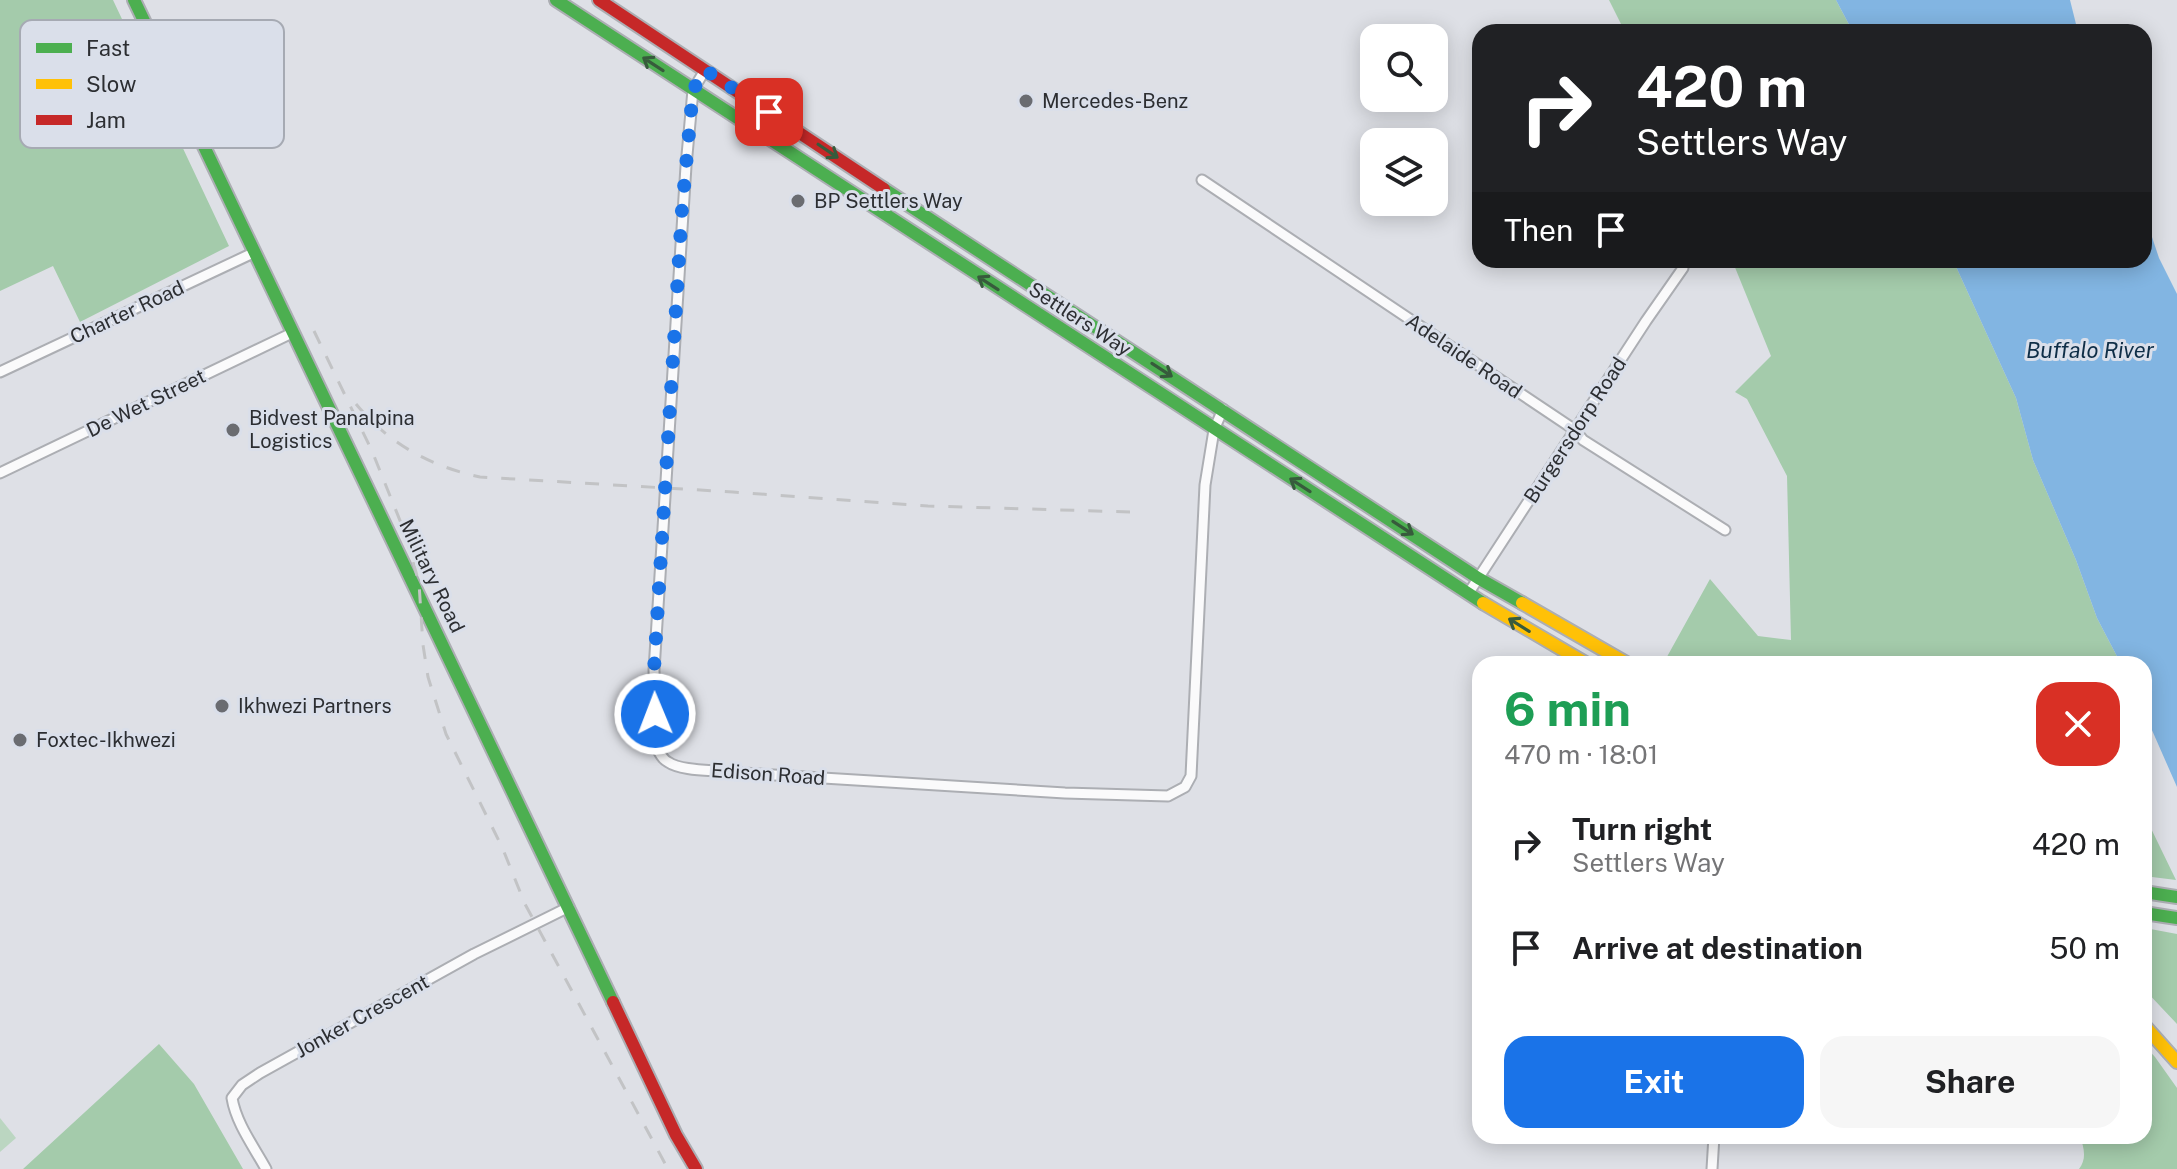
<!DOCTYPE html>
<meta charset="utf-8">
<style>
:root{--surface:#fff;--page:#f6f6f6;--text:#202124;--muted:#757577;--accent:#1a73e8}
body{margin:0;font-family:"Public Sans",sans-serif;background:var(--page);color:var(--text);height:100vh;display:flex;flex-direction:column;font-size:30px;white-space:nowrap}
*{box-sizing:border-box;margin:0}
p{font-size:26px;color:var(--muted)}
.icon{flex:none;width:44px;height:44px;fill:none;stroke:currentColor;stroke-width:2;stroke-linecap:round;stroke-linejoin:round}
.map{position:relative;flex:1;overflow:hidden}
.drawer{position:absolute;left:1472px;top:656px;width:680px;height:488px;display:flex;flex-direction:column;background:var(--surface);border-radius:24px;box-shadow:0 4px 20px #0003}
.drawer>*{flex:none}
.top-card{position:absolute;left:1472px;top:24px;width:680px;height:244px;border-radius:24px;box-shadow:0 4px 20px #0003;background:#202124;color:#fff;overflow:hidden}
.fabs{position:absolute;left:1360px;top:24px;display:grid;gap:16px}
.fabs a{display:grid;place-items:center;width:88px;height:88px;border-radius:16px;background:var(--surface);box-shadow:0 4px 20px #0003;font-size:40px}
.pin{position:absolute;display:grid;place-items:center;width:68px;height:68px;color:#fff;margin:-34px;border-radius:16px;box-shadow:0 4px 12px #0006}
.me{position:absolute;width:88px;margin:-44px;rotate:359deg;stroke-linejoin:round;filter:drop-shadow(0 0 6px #0008)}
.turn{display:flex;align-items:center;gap:28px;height:168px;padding:0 32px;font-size:36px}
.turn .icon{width:104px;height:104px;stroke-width:2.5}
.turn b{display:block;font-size:56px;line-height:68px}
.then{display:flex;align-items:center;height:76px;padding:0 32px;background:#0003;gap:16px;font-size:30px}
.round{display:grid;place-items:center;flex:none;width:84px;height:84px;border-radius:24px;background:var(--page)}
.head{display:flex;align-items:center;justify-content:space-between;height:136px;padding:0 32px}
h1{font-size:48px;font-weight:700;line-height:60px;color:#1e9e55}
.action{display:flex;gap:16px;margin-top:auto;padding:16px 32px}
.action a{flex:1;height:92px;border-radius:24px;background:var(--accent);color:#fff;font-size:32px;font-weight:700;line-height:92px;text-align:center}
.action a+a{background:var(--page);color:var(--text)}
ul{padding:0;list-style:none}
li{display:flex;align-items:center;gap:24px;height:104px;padding:0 32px}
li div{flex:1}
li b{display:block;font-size:30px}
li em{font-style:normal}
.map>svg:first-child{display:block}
</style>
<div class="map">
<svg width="2177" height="1169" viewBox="0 0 2177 1169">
<rect width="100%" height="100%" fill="#dee0e6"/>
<path fill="#bbd6c1" d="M 0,1118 L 16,1138 L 0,1152 Z"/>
<path fill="#a4cbab" d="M 0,0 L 113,0 L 229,246 L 80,322 L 53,266 L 0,291 Z
M 1609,0 L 1836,0 L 1853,32 L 1625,32 Z
M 1732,260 L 1953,260 L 2016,398 L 2033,460 L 2076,560 L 2097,618 L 2121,664 L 1663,664 L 1710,579 L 1758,636 L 1791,640 L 1787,476 L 1747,399 L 1735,392 L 1771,356 Z
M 2144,814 L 2176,880 L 2144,876 Z
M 2145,928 L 2177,934 L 2177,1024 L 2144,989 Z
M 159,1044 L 194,1084 L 243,1169 L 23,1169 Z
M 2144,1045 L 2155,1057 L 2177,1088 L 2177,1169 L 2079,1169 C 2087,1159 2084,1148 2080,1136 L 2144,1136 Z"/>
<path fill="#82b5e2" d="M 1836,0 L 2070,0 L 2078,32 L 1853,32 Z
M 2144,213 L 2159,258 L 2177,294 L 2177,787 L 2144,712 L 2144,664 L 2121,664 L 2097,618 L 2076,560 L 2033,460 L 2016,398 L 1953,260 L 2144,260 Z"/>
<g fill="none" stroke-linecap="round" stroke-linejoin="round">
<g stroke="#acaeb3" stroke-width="13">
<path id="street" d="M 705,70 L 693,90 L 686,166 L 654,670 L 656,746 C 659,752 662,759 668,762 C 681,771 712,770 727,772 L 1065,793 L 1168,796 L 1185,787 L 1191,776 L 1205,485 L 1214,430 L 1223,409
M 1202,180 L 1575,430 L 1583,440 L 1725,530
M 0,372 L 253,253
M 0,473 L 292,333
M 1468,594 L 1646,321 L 1683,268
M 266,1169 C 254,1147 236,1123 232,1098 L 242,1085 L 260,1073 L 474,954 L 569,907
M 1712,1169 L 1714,1136"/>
</g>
<g stroke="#acaeb3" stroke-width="16">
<path id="fast" d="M 134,0 L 613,1002
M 556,0 L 1483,603
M 884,189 L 1478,578 L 1522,603
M 2144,892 L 2177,897
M 2144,913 L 2177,918"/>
</g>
<g stroke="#acaeb3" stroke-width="16">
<path id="slow" d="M 1483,603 L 1587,664
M 1522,603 L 1628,664
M 2144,1025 L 2177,1062"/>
</g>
<g stroke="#acaeb3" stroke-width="16">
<path id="jam" d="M 599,0 L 884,189
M 613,1002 L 676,1135 L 696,1169"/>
</g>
<use href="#street" stroke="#fafafb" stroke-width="9"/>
<use href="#fast" stroke="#4caf50" stroke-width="12"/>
<use href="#slow" stroke="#ffc107" stroke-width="12"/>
<use href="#jam" stroke="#c62828" stroke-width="12"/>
<path stroke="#c2c3c5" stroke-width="3" stroke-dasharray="14 14" stroke-linecap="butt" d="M 314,331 L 372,451 L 405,533 L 419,583 L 423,645 L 428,677 L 446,734 L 502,847 L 525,904 L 668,1169
M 356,404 C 389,444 430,466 480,477 L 733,492 L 928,506 L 1130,512"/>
</g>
<defs><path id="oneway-shaft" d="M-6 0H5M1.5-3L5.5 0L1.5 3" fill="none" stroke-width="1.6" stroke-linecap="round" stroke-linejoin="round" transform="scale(2)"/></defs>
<g stroke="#375b3c">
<use href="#oneway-shaft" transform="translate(653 64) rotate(-147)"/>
<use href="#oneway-shaft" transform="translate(828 151) rotate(34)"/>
<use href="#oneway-shaft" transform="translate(988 283) rotate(-147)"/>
<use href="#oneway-shaft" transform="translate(1162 370) rotate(33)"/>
<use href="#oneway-shaft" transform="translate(1300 485) rotate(-147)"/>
<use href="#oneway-shaft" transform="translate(1403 528) rotate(33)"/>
<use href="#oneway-shaft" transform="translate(1519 625) rotate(-148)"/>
</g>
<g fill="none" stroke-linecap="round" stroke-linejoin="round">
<path stroke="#1a73e8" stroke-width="14" stroke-dasharray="0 25.2" d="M 655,714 L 654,670 L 682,209 L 693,90 L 705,70 L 769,112"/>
</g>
<g fill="#6a6c71" stroke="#dadfea" stroke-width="3">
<circle cx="1026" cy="101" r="8"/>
<circle cx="798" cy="201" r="8"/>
<circle cx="233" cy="430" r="8"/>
<circle cx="222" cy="706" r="8"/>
<circle cx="20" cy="740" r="8"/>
</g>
<g text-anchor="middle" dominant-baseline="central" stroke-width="6" stroke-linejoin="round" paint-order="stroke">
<g font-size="20" fill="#2c2e32" stroke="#dadfea" text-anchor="start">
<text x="1042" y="101">Mercedes-Benz</text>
<text x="814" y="201">BP Settlers Way</text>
<text x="249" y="418">Bidvest Panalpina<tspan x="249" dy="23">Logistics</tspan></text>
<text x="238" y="706">Ikhwezi Partners</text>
<text x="36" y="740">Foxtec-Ikhwezi</text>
</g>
<g font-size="20" fill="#2c2e32" stroke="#dadfea">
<text transform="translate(127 312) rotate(-25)">Charter Road</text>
<text transform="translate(1080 319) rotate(33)">Settlers Way</text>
<text transform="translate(1464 356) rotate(34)">Adelaide Road</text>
<text transform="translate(146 403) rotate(-26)">De Wet Street</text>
<text transform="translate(1575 430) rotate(-57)">Burgersdorp Road</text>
<text transform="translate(432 576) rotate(64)">Military Road</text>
<text transform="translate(768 774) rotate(4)">Edison Road</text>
<text transform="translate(362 1016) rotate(-29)">Jonker Crescent</text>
</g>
<g font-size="22" font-style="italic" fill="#0f2e47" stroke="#dadfea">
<text x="2090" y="350">Buffalo River</text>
</g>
</g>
<rect x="20" y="20" width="264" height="128" rx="12" fill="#dadfea" stroke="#a6aab3" stroke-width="2"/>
<rect x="36" y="43" width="36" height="10" fill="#4caf50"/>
<rect x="36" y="79" width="36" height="10" fill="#ffc107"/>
<rect x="36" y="115" width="36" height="10" fill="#c62828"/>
<g font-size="22" fill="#2c2e32">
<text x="86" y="56">Fast</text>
<text x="86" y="92">Slow</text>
<text x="86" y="128">Jam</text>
</g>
</svg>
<div class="fabs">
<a><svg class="icon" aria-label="search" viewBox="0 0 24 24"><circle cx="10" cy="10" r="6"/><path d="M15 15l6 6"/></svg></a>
<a><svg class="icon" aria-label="layers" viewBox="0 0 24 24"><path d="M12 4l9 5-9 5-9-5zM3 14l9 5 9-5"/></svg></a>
</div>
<div class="pin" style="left:769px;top:112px;background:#d93025"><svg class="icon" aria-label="arrive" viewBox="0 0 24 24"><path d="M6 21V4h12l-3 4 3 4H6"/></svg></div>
<svg class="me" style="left:655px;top:714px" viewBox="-20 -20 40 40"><circle r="17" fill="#1a73e8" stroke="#fff" stroke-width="3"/><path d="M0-11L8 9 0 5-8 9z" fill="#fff"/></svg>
<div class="top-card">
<div class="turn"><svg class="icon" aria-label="right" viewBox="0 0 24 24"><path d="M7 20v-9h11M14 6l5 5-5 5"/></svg><div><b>420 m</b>Settlers Way</div></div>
<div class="then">Then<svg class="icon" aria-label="arrive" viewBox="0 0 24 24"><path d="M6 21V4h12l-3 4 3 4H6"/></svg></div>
</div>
<section class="drawer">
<div class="head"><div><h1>6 min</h1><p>470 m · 18:01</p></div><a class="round" style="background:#d93025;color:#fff"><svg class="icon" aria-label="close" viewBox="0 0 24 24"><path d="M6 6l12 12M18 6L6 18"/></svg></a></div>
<ul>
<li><svg class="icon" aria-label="right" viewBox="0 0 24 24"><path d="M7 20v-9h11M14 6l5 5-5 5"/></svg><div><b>Turn right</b><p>Settlers Way</p></div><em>420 m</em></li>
<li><svg class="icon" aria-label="arrive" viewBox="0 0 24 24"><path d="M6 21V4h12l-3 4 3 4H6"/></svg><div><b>Arrive at destination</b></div><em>50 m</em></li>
</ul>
<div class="action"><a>Exit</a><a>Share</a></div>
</section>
</div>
